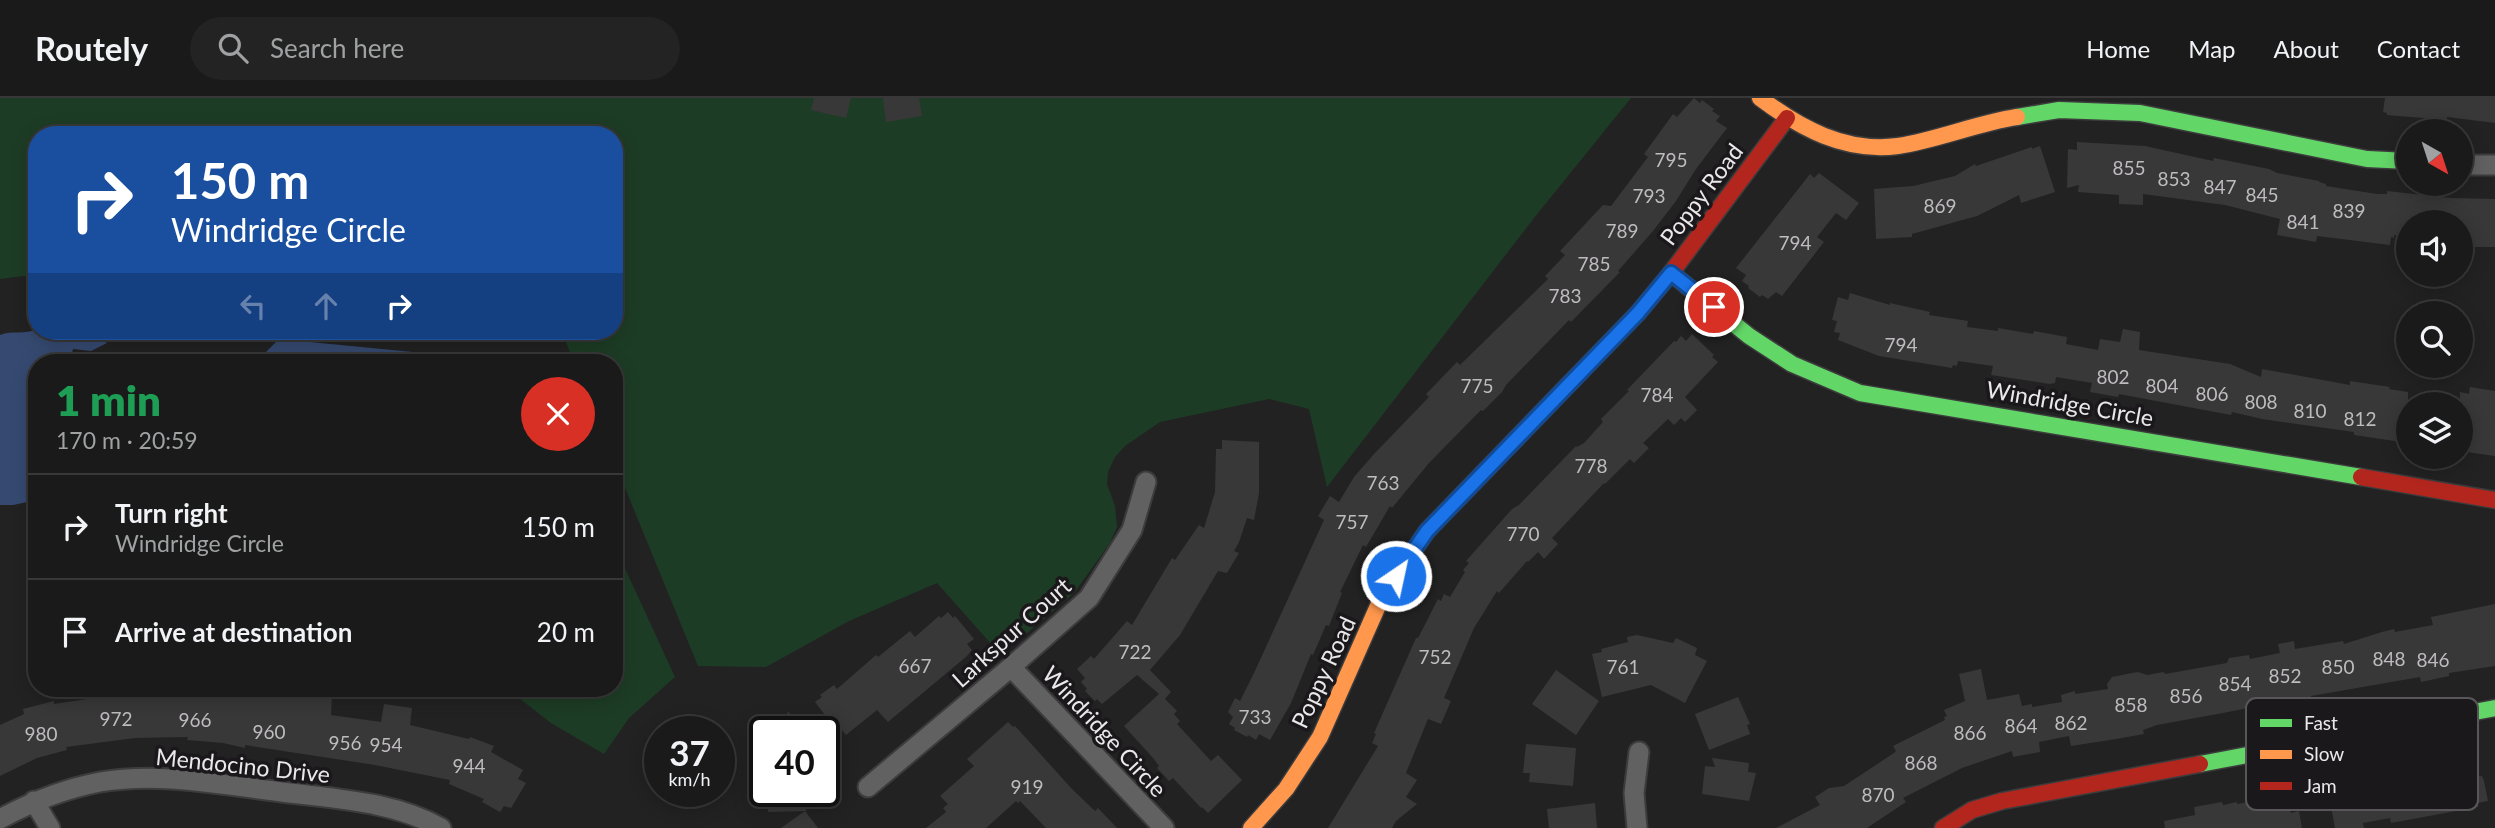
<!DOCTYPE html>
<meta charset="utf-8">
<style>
:root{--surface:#1a1a1a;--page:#232323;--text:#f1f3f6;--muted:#9fa1a2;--line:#383839}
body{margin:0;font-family:Lato,sans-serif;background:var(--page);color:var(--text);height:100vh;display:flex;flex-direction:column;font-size:26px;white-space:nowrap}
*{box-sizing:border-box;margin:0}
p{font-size:23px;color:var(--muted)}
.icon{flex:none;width:38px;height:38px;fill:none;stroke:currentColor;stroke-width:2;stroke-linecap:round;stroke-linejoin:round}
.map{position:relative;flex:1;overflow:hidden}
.drawer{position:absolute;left:28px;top:256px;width:595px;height:343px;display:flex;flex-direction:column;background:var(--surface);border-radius:28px;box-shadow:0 4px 18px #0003,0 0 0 2px var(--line)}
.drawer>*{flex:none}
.hud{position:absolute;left:28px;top:28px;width:595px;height:214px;border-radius:28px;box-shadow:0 4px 18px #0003,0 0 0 2px var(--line);background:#1a4fa0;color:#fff;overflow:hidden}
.needle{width:46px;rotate:141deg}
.fabs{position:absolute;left:2396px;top:21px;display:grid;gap:14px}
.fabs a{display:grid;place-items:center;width:77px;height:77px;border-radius:50%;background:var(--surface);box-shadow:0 4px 18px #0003,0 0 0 2px var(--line);font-size:35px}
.speed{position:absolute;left:644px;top:618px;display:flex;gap:14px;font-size:35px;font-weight:700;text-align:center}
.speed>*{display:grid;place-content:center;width:91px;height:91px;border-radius:50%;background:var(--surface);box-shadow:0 4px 18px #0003,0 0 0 2px var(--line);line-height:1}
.speed small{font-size:18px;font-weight:400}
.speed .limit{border:4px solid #111;border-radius:10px;background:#fff;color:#111}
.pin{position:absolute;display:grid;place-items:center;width:60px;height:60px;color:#fff;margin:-30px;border:4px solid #fff;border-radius:50%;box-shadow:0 2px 7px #0007}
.me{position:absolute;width:77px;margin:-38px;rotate:34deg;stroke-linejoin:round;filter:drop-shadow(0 0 5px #0008)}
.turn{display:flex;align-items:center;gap:24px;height:147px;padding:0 28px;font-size:32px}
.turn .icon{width:91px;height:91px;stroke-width:2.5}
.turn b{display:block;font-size:49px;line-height:60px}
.lanes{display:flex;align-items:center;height:66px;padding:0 28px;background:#0003;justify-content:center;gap:35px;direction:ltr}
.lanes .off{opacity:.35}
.round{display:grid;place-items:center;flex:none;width:74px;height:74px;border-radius:37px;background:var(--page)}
.overview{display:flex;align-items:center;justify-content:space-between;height:119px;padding:0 28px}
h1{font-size:42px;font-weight:800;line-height:52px;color:#1e9e55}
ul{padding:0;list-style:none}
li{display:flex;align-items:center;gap:21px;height:105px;padding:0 28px;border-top:2px solid var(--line)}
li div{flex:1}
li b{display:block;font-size:26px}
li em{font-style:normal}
header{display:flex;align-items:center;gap:42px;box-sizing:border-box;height:98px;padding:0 35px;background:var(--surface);border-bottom:2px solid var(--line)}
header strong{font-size:33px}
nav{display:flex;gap:38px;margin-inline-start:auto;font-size:24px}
.search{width:490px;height:63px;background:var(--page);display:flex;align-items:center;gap:18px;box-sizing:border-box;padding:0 24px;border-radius:38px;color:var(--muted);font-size:26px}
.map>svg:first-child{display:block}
</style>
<header>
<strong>Routely</strong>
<div class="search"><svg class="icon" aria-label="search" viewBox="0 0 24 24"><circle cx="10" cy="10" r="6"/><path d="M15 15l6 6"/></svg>Search here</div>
<nav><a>Home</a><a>Map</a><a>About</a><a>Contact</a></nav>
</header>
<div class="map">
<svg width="2495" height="730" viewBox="0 0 2495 730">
<rect width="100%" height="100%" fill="#232223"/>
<path fill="#1d3c25" d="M 0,0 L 1631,0 L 1534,120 L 1327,389 L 1309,311 L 1269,301 L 1160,324 L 1125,348 L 1115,359 L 1108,374 L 1107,386 L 1115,408 L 1117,429 L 1110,445 L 1074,495 L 1001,557 L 937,485 L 849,523 L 766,569 L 698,568 L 614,363 L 614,264 L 574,264 L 565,242 L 533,233 L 614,233 L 614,37 L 37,37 L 37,180 L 23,178 L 0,181 Z
M 623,466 L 675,579 L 629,620 L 604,656 L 551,625 L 506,590 L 614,590 L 614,477 Z"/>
<path fill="#364a71" d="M 37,231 L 37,233 L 86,233 L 107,245 L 91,253 L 73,251 L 70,264 L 37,264 L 37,402 L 13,407 L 0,407 L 0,237 C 12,232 26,237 37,231 Z
M 279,241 L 514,264 L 249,264 L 258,262 Z"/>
<path fill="#393839" d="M 814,0 L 851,0 L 846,20 L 811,12 Z
M 883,0 L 919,0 L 922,18 L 886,24 Z
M 1694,0 L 1700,5 L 1702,2 L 1714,11 L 1712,13 L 1720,18 L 1716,23 L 1727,30 L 1696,71 L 1676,103 L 1653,133 L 1618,173 L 1620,174 L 1571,224 L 1569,222 L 1506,287 L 1502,294 L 1483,313 L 1481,312 L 1429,365 L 1392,410 L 1390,408 L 1366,449 L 1363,447 L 1340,494 L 1342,495 L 1329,528 L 1326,527 L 1313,557 L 1311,556 L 1291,605 L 1270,642 L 1259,636 L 1256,642 L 1248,637 L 1247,639 L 1234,632 L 1235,630 L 1229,626 L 1233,619 L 1228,614 L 1235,600 L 1240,603 L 1254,575 L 1324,422 L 1318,418 L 1330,398 L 1339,404 L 1354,379 L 1374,356 L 1429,299 L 1426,296 L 1457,264 L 1460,267 L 1548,181 L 1545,178 L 1565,157 L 1560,153 L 1603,107 L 1611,108 L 1648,59 L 1644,56 L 1673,16 L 1677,19 Z
M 2385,0 L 2495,0 L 2495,25 L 2447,19 L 2447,22 L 2387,17 L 2387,15 L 2383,14 Z
M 2077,44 L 2145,48 L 2213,63 L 2214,60 L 2269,71 L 2277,75 L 2319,83 L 2319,84 L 2326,86 L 2326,88 L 2377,96 L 2387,96 L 2387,93 L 2450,100 L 2495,101 L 2495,149 L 2463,149 L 2463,124 L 2408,124 L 2408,132 L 2404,132 L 2403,139 L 2394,137 L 2394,140 L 2391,139 L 2390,147 L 2317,138 L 2316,144 L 2277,137 L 2280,121 L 2225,107 L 2143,96 L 2143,107 L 2119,106 L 2119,97 L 2078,94 L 2079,87 L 2067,90 L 2068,51 L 2077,52 Z
M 2040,48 L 2055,94 L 2021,105 L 2019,97 L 1977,118 L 1912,136 L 1912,139 L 1876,141 L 1874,91 L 1913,88 L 1955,78 L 1975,66 L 1976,68 L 2032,49 L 2032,51 Z
M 1819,75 L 1859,105 L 1846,122 L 1836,115 L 1817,139 L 1824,144 L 1782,198 L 1776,194 L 1768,201 L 1762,197 L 1760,199 L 1748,190 L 1749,188 L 1742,183 L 1746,177 L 1736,170 L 1810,76 L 1814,80 Z
M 1850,195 L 1890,207 L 1890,205 L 1930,214 L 1929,217 L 1968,223 L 1967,229 L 1998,233 L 1998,230 L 2033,236 L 2034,233 L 2067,239 L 2066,246 L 2098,252 L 2100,241 L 2120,244 L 2123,231 L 2140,234 L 2139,252 L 2230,266 L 2261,279 L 2262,271 L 2350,287 L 2350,283 L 2390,289 L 2389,291 L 2408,294 L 2408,345 L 2354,337 L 2354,334 L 2262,321 L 2232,314 L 2231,317 L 2119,296 L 2118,299 L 2090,294 L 2092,285 L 2056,279 L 2055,285 L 2050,286 L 1991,277 L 1993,268 L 1958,263 L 1957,268 L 1953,267 L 1952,270 L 1879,258 L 1838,242 L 1840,235 L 1834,234 L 1837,223 L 1832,222 L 1838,199 L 1848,202 Z
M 1692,236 L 1714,257 L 1712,259 L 1718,264 L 1685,299 L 1697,312 L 1685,324 L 1681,320 L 1674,327 L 1668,321 L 1643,345 L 1649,350 L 1634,365 L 1630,361 L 1605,386 L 1604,385 L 1552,440 L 1558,446 L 1544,461 L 1538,454 L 1528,464 L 1527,463 L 1499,495 L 1497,493 L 1474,530 L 1444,600 L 1451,603 L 1441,626 L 1428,621 L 1406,675 L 1417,682 L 1406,699 L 1417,706 L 1396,723 L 1392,730 L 1328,730 L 1378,648 L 1372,645 L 1376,636 L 1374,635 L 1416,540 L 1418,540 L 1438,501 L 1441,503 L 1444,496 L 1450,499 L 1465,474 L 1463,472 L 1469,465 L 1466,463 L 1512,411 L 1519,407 L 1576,348 L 1577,349 L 1584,345 L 1603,324 L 1601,321 L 1629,293 L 1627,292 L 1674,243 L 1676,244 L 1681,238 L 1686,243 Z
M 2470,289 L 2495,293 L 2495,358 L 2460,353 L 2460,294 L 2469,296 Z
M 1222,342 L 1259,344 L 1259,395 L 1254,422 L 1247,420 L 1239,444 L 1234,453 L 1239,455 L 1227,475 L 1218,473 L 1180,537 L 1150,572 L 1171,594 L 1165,601 L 1177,613 L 1174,616 L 1180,623 L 1177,626 L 1211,663 L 1218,657 L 1242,682 L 1208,715 L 1202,709 L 1201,710 L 1173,680 L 1169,683 L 1157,670 L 1159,668 L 1153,660 L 1124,628 L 1159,596 L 1137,577 L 1102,606 L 1097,601 L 1095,603 L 1085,593 L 1087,591 L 1081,584 L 1085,580 L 1077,571 L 1091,558 L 1094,561 L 1127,523 L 1132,527 L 1172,460 L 1175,462 L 1199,427 L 1204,430 L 1215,394 L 1216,351 L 1222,351 Z
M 2495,506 L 2495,568 L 2449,575 L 2449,578 L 2421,584 L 2420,579 L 2311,598 L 2311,600 L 2297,603 L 2298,607 L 2269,613 L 2268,606 L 2223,615 L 2157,627 L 2143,632 L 2144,636 L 2116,641 L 2071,648 L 2069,638 L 2039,644 L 2040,654 L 2013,659 L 2012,653 L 1962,670 L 1903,700 L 1906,704 L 1867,730 L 1776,730 L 1820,707 L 1815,699 L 1829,690 L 1844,688 L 1894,655 L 1896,653 L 1893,648 L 1945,622 L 1944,619 L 1947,618 L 1944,612 L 1965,603 L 1959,576 L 1981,571 L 1987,602 L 2019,596 L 2022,608 L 2032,606 L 2032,609 L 2062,604 L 2061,597 L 2075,593 L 2075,596 L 2108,591 L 2107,586 L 2112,579 L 2132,575 L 2138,574 L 2147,577 L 2164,574 L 2165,576 L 2227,565 L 2229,560 L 2249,557 L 2250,561 L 2280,555 L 2278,546 L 2294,543 L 2295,551 L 2343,543 L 2344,546 L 2382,534 L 2394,531 L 2395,534 L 2433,527 L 2431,519 Z
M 948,514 L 953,520 L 955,518 L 974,541 L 967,546 L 972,552 L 967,558 L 888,624 L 877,612 L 846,637 L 837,626 L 834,629 L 815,604 L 822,599 L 820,597 L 834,587 L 837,591 L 876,557 L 878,559 L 910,533 L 915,539 L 939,518 L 941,520 Z
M 1637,537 L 1673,545 L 1676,540 L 1697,550 L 1695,557 L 1707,563 L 1685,605 L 1651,587 L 1602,599 L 1592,556 L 1602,554 L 1601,551 L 1628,544 L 1627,539 Z
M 1556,572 L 1599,603 L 1576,637 L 1532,606 Z
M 125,590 L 165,590 L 165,596 L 192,596 L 192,591 L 232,594 L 233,590 L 285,590 L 332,597 L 331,617 L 381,624 L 384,606 L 412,610 L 410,627 L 469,641 L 470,639 L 494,648 L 491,654 L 523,672 L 518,681 L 526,685 L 511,710 L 504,708 L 500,714 L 482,704 L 484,701 L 449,686 L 450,682 L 375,667 L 245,647 L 245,650 L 223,645 L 187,642 L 188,639 L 135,640 L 66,649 L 67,652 L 37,660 L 0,678 L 0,627 L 24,616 L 23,611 L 54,603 L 54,606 L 107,598 L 106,592 Z
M 1738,599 L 1750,626 L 1747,627 L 1750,636 L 1709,652 L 1695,616 Z
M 788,614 L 816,634 L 774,634 Z
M 1008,624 L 1013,629 L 1015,628 L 1072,691 L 1095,713 L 1098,710 L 1117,730 L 1046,730 L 1020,703 L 1018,705 L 1016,703 L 986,730 L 926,730 L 946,714 L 943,710 L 948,706 L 940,698 L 974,668 L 967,661 Z
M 1526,646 L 1576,650 L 1573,688 L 1529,684 L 1530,675 L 1523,675 Z
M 1712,660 L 1749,665 L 1748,674 L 1756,675 L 1749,703 L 1702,696 L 1705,668 L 1715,669 Z
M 2469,662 L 2474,679 L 2482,678 L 2484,683 L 2488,703 L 2478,705 L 2478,709 L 2391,725 L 2390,720 L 2363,725 L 2364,730 L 2335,730 L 2327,687 L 2381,679 L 2380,672 L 2408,667 L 2408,671 L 2422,668 L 2423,671 Z
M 760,693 L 805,693 L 806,713 L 768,714 L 768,710 L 760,710 Z
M 2286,698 L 2291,715 L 2299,713 L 2302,730 L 2165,730 L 2164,723 L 2195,717 L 2194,709 L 2222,704 L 2223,707 L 2237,704 L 2237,706 Z
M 1595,705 L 1597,730 L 1549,730 L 1547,711 Z
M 805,713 L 818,730 L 781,730 Z"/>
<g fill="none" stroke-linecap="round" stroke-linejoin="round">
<g stroke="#3d3c3d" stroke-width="23">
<path id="street" d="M 2460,67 L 2495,67
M 1011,569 L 1164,730
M 868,689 L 1011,569 L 1089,500 L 1132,432 L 1146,384
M 34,703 L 50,730
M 0,721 C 31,704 64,691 100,684 C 158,674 217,686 275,693 C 331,701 391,702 441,730
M 1637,730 L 1634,695 L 1639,654"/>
</g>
<g stroke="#3d3c3d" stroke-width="19">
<path id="fast" d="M 2017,19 L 2059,12 L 2140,15 L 2367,61 L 2408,63
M 1671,175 L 1749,238 L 1792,266 L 1860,295 L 2361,379
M 2200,666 L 2495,610"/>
</g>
<g stroke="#3d3c3d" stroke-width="19">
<path id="slow" d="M 1760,0 C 1800,30 1845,55 1898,48 C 1938,42 1977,25 2017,19
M 1251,730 L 1286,691 L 1320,639 L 1381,501 L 1427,433 L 1571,284"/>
</g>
<g stroke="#3d3c3d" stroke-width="19">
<path id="jam" d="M 1571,284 L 1638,215 L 1671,175 L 1787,20
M 2361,379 L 2495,402
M 1943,730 L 1972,712 L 2002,703 L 2200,666"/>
</g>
<use href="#street" stroke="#626162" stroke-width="19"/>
<use href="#fast" stroke="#63d668" stroke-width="16"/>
<use href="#slow" stroke="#ff974d" stroke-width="16"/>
<use href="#jam" stroke="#b3261e" stroke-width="16"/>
</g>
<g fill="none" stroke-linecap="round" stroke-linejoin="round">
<g stroke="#114b97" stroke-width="18">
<path id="route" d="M 1396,478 L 1427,433 L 1638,215 L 1671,175 L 1714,209"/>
</g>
<use href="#route" stroke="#1a73e8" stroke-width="12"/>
</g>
<g text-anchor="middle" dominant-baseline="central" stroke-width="7" stroke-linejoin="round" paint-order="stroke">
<g font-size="19" fill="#bebcbe">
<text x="1671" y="61">795</text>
<text x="2129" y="69">855</text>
<text x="2174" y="80">853</text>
<text x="2220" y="88">847</text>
<text x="2262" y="96">845</text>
<text x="1649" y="97">793</text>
<text x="1940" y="107">869</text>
<text x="2349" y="112">839</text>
<text x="2303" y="123">841</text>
<text x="1622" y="132">789</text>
<text x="1795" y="144">794</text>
<text x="1594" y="165">785</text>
<text x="1565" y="197">783</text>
<text x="1901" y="246">794</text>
<text x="2113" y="278">802</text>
<text x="1477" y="287">775</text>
<text x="2162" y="287">804</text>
<text x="2212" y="295">806</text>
<text x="1657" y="296">784</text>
<text x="2261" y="303">808</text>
<text x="2310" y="312">810</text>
<text x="2360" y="320">812</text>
<text x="1591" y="367">778</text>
<text x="1383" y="384">763</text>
<text x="1352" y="423">757</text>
<text x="1523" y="435">770</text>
<text x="1135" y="553">722</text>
<text x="1435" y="558">752</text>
<text x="2389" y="560">848</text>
<text x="2433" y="561">846</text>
<text x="915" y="567">667</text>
<text x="1623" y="568">761</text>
<text x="2338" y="568">850</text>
<text x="2285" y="577">852</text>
<text x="2235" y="585">854</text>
<text x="2186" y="597">856</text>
<text x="2131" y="606">858</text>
<text x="1255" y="618">733</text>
<text x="116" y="620">972</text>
<text x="195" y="621">966</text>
<text x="2071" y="624">862</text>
<text x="2021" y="627">864</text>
<text x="269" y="633">960</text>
<text x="1970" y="634">866</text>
<text x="41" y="635">980</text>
<text x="345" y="644">956</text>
<text x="386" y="646">954</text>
<text x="1921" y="664">868</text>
<text x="469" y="667">944</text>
<text x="1027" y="688">919</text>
<text x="1878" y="696">870</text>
</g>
<g font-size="23" fill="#eae8ea" stroke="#1b181b">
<text transform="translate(1701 96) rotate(-53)">Poppy Road</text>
<text transform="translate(2070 305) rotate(10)">Windridge Circle</text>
<text transform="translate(1011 534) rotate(-42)">Larkspur Court</text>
<text transform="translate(1323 574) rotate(-65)">Poppy Road</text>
<text transform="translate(1105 633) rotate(47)">Windridge Circle</text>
<text transform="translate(243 667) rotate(6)">Mendocino Drive</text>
</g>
</g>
<rect x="2246" y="600" width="232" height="112" rx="10" fill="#1b181b" stroke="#595659" stroke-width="2"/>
<rect x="2260" y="621" width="32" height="8" fill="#63d668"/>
<rect x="2260" y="652" width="32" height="9" fill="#ff974d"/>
<rect x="2260" y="684" width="32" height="8" fill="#b3261e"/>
<g font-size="19" fill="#eae8ea">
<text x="2304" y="632">Fast</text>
<text x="2304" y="663">Slow</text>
<text x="2304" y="695">Jam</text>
</g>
</svg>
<div class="fabs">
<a><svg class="needle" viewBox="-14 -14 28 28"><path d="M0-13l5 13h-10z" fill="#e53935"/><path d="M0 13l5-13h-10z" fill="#9fa1a2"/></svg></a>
<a><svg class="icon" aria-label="sound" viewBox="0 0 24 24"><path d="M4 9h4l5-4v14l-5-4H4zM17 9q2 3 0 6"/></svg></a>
<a><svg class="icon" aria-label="search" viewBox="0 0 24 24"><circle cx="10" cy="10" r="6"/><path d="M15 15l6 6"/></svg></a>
<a><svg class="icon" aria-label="layers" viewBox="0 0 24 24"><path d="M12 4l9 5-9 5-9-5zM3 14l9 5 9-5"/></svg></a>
</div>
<div class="speed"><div>37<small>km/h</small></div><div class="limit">40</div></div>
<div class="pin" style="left:1714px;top:209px;background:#d93025"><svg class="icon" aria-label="arrive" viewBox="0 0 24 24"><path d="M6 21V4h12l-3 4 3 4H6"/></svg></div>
<svg class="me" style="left:1396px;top:478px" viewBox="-20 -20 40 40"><circle r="17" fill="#1a73e8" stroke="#fff" stroke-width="3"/><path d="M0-11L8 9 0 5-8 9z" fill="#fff"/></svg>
<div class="hud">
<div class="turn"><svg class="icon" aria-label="right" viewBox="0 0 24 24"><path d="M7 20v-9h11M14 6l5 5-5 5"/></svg><div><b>150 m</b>Windridge Circle</div></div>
<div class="lanes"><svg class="icon off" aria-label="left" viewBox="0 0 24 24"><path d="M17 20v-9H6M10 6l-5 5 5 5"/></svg><svg class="icon off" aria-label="ahead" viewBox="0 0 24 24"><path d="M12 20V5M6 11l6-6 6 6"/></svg><svg class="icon" aria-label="right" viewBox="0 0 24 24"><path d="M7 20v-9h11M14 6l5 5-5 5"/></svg></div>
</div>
<section class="drawer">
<div class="overview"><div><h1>1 min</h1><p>170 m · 20:59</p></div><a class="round" style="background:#d93025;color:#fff"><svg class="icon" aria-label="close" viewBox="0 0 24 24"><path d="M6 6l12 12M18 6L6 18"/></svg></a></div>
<ul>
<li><svg class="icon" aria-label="right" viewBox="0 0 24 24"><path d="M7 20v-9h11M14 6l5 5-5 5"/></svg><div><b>Turn right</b><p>Windridge Circle</p></div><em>150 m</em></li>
<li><svg class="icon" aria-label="arrive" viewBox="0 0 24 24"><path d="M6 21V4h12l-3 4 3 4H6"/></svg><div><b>Arrive at destination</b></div><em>20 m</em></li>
</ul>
</section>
</div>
